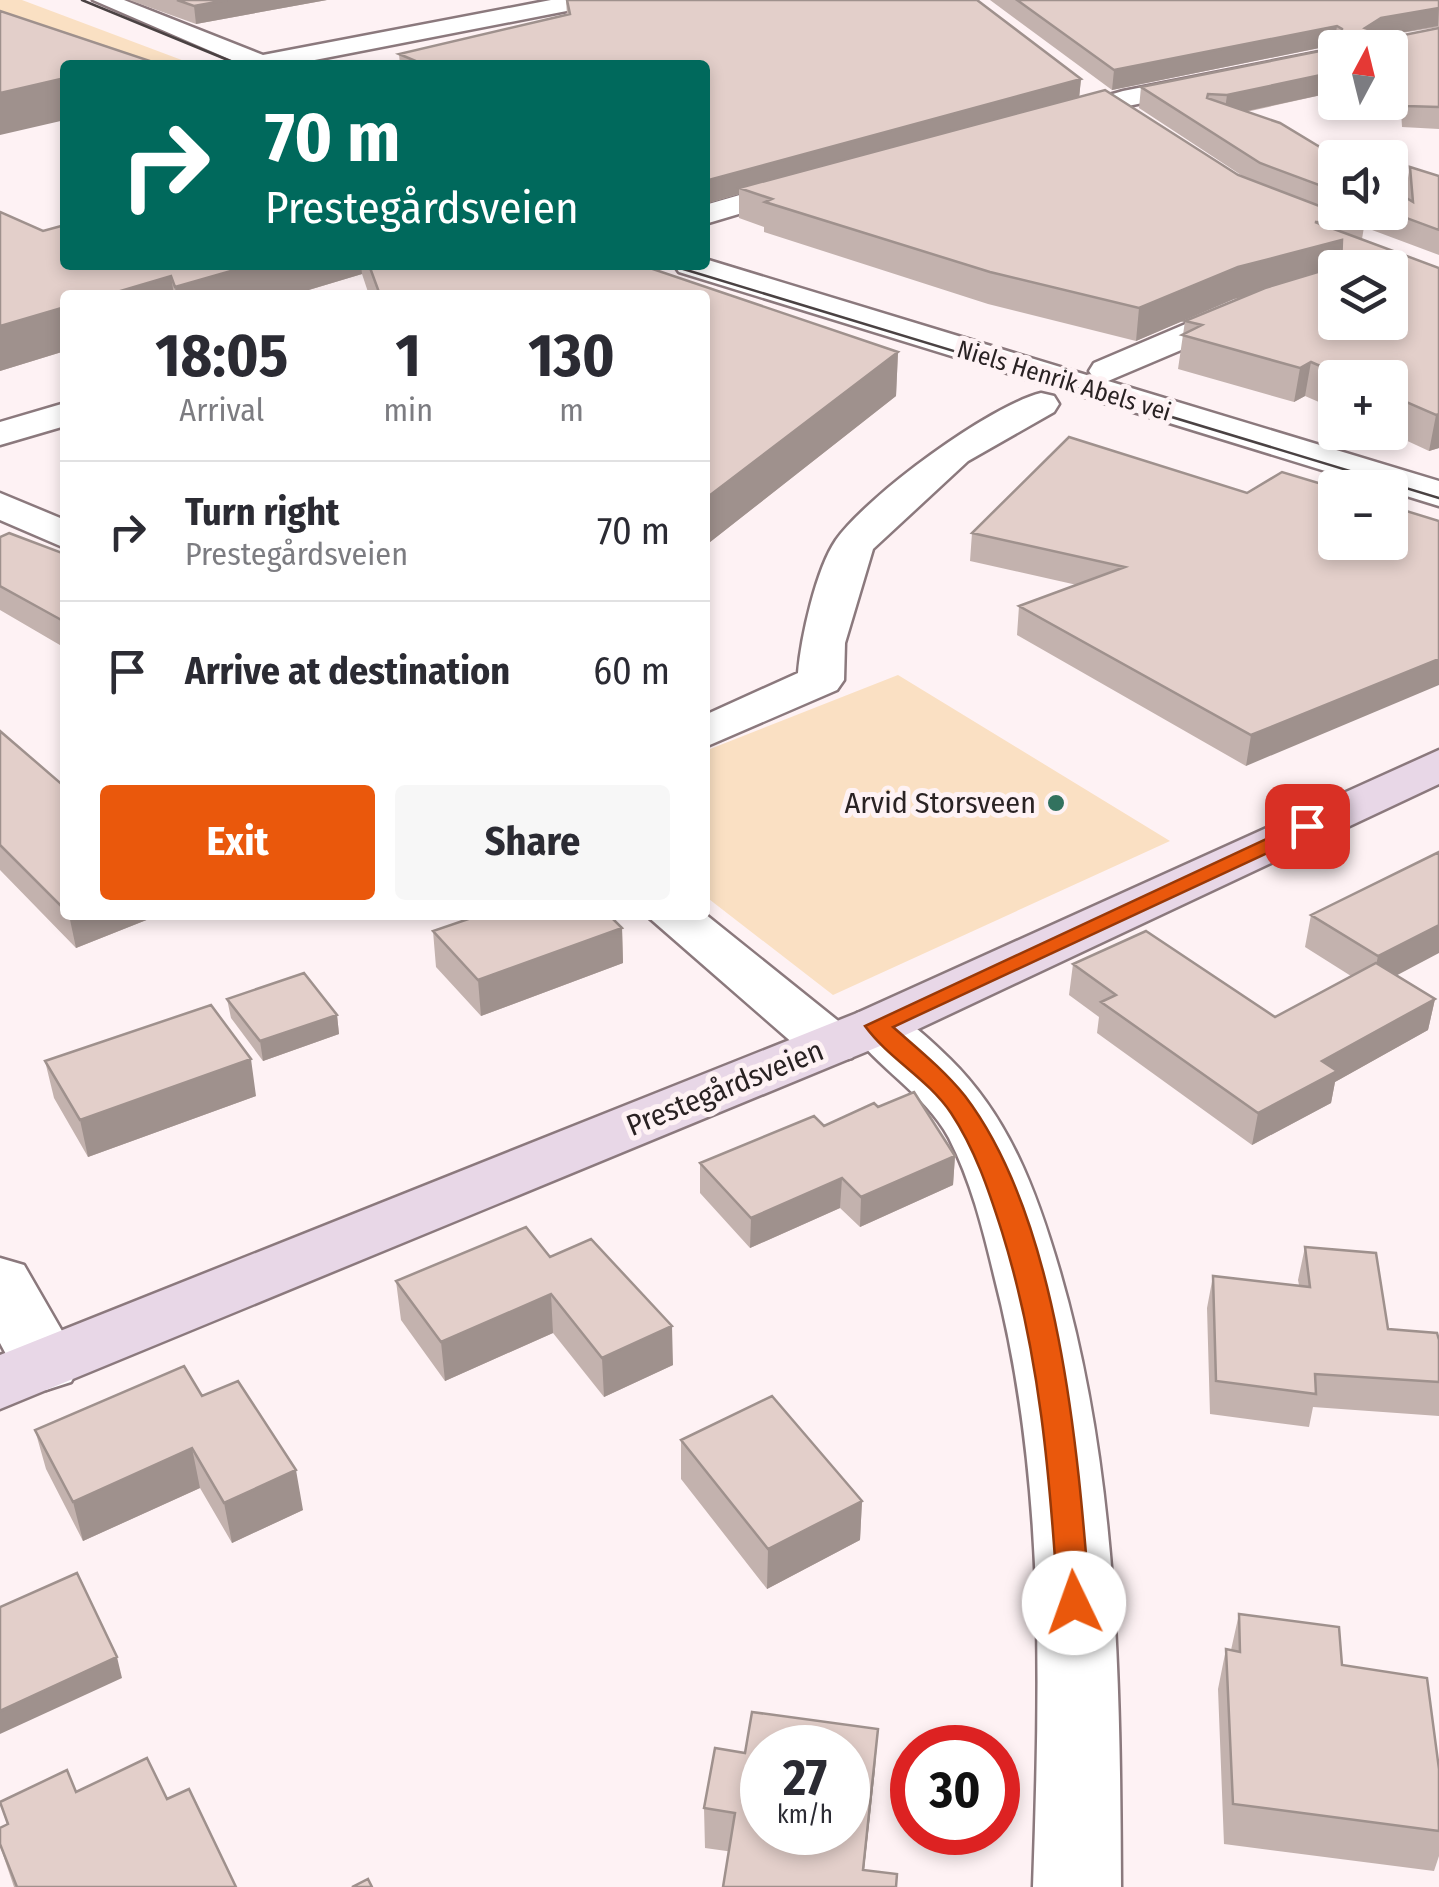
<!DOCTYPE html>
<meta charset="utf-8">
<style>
:root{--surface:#fff;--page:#f7f7f7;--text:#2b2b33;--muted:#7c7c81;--line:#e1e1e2;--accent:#ea580c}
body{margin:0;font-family:"Fira Sans Condensed",sans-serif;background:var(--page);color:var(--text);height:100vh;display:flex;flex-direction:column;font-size:38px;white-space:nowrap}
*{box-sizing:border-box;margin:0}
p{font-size:32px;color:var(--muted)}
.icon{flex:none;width:55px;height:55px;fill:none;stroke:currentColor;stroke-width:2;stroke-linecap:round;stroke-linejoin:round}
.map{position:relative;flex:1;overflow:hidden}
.details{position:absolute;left:60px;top:290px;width:650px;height:630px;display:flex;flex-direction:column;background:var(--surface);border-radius:10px;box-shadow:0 5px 15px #0003}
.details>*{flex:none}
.top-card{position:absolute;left:60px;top:60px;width:650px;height:210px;border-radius:10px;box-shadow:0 5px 15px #0003;background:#00695c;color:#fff;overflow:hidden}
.needle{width:65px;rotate:7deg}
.buttons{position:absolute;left:1318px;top:30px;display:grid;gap:20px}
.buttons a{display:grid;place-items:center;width:90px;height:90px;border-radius:10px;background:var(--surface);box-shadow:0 5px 15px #0003;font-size:50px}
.speed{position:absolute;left:740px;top:1725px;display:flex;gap:20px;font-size:50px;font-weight:700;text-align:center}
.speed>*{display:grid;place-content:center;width:130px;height:130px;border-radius:50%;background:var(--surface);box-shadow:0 5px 15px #0003;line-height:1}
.speed small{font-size:25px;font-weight:400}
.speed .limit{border:15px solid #d22;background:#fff;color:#111}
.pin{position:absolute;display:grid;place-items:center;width:85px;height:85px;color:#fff;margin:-42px;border-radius:20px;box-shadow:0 5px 15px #0006}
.me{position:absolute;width:110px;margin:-55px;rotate:357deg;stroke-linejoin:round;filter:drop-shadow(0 0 8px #0008)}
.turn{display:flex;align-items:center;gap:35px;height:210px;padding:0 40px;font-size:45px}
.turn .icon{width:130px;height:130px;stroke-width:2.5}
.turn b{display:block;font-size:70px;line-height:85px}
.eta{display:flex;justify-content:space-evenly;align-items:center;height:170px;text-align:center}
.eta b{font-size:60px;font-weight:700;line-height:70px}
.button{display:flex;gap:20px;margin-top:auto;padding:20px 40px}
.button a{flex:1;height:115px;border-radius:10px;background:var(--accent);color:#fff;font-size:40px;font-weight:700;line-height:115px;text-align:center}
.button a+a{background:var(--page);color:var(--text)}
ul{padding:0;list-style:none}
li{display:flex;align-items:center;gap:30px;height:140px;padding:0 40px;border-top:2px solid var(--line)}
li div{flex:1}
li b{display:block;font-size:38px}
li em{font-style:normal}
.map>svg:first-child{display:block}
</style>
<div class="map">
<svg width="1439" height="1887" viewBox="0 0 1439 1887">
<rect width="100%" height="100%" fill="#fef2f4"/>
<path fill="#fae0c3" d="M 0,0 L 22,0 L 195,65 L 65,65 L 0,46 Z
M 898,675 L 1170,841 L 833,995 L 705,896 L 705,751 Z"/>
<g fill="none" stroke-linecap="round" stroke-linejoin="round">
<g stroke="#8b797d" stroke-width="5">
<path id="street" d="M 93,0 L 124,0 L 263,55 L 551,0 L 598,0 L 587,7 L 289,65 L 243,65 Z
M 1335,49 L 1335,63 L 1128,106 L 1051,129 L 1037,121 L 1041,115 L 1123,91 Z
M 813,174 L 828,183 L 823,189 L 705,224 L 705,205 Z
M 705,259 L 1093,377 L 1089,371 L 1094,363 L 1235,303 L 1335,274 L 1335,294 L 1259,317 L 1108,381 L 1439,481 L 1439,506 L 679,272 L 674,265 L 705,265 Z
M 1041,393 L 1054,396 L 1059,404 L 1054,412 L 968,461 L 873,549 L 845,643 L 844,680 L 837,690 L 705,747 L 705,715 L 798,673 C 801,638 816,569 836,540 C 867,496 989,406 1041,393 Z
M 65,403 L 65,426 L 0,445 L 0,422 Z
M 0,493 L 65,520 L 65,548 L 0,520 Z
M 705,914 L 852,1032 L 860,1045 L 852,1058 L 831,1063 L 810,1058 L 646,915 Z
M 877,1008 C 907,1016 928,1038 950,1059 C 1010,1118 1037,1193 1060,1272 C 1118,1472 1120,1680 1121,1887 L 1033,1887 C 1040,1682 1046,1475 994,1275 C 983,1229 971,1181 949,1138 C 924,1092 876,1068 848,1026 L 857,1013 Z
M 0,1258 L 24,1265 L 81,1364 L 71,1382 L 46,1390 L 21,1382 L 0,1343 Z"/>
</g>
<g stroke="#8b797d" stroke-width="5">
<path id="secondary" d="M 1439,750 L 1439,784 L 897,1039 L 0,1409 L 0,1355 L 857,1013 Z"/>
</g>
<use href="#street" fill="#fff" fill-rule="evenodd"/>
<use href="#secondary" fill="#e8d7e7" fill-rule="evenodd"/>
<path stroke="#4a4243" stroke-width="2.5" d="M 82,0 L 240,65
M 670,265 L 1439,498"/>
</g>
<path fill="#c3b2ae" d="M 129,0 L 327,0 L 196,24 Z
M 566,0 L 1081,79 L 1079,97 L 1244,177 L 1139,108 L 1141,87 L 1335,48 L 1335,92 L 1246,112 L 1335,158 L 1335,212 L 1390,212 L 1407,199 L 1406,189 L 1410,167 L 1439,176 L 1439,255 L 1364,227 L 1362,239 L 1439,268 L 1439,448 L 1429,451 L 1388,432 L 1390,432 L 1390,378 L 1335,378 L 1335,409 L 1305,396 L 1294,402 L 1178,369 L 1185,321 L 1243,297 L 1234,299 L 1136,341 L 988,304 L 764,232 L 764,227 L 739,218 L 739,194 L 705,204 L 705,65 L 400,65 L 399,54 L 567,15 Z
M 990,0 L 1439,0 L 1439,27 L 1389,35 L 1394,37 L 1439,28 L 1439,129 L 1402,127 L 1399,78 L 1334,45 L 1112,90 Z
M 0,212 L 43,231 L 65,225 L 65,265 L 641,265 L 898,352 L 896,396 L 705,546 L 705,295 L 369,295 L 362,274 L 292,295 L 65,295 L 65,351 L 0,371 Z
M 1247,493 L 1439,521 L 1246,766 L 1017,635 L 1019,606 L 1077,585 L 970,561 L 972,533 Z
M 0,537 L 65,554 L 65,648 L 0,610 Z
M 0,731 L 65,787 L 65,915 L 154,915 L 154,917 L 76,948 L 0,870 Z
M 1439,852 L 1396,976 L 1435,999 L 1428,1030 L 1335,1082 L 1331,1103 L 1252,1145 L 1097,1033 L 1099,1017 L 1069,995 L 1073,964 L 1275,1017 L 1351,976 L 1305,947 L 1311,915 Z
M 469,915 L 609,915 L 622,928 L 623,963 L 481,1016 L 436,967 L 433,931 L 469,919 Z
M 227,999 L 337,1015 L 339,1034 L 263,1061 L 231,1018 Z
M 45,1061 L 256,1096 L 88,1157 L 54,1098 Z
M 878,1107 L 955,1156 L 953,1185 L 860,1227 L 840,1208 L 750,1248 L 700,1193 L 700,1163 L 824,1126 Z
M 1305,1247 L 1388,1329 L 1439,1340 L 1439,1416 L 1313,1407 L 1309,1427 L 1210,1414 L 1207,1308 L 1213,1276 L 1299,1285 L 1298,1280 Z
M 550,1257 L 673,1365 L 604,1397 L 553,1333 L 445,1381 L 401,1320 L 396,1281 Z
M 202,1396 L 303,1510 L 232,1543 L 200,1488 L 83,1541 L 46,1469 L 35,1430 Z
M 681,1440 L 862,1501 L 860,1540 L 767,1589 L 681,1479 Z
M 1239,1614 L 1342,1665 L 1439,1769 L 1439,1856 L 1434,1871 L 1224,1844 L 1218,1689 L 1226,1649 L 1231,1650 Z
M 875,1769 L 864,1870 L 705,1848 L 704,1808 Z
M 76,1792 L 167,1799 L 236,1887 L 14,1887 L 0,1846 L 7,1824 L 0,1802 Z"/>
<path fill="#9f918d" d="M 227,0 L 327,0 L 196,24 L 194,6 Z
M 1439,8 L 1438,26 L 1377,37 L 1365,28 L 1381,18 Z
M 1337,26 L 1334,45 L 1112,90 L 1114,70 Z
M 1402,58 L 1399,78 L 1390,80 L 1390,60 Z
M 147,60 L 148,65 L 126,65 Z
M 1335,72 L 1335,92 L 1224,116 L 1227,95 Z
M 65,78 L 65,120 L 0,135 L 0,93 Z
M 1081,79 L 1079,99 L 739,188 L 739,194 L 705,204 L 705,181 Z
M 1342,240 L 1338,268 L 1335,272 L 1234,299 L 1136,341 L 1139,308 L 1238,267 Z
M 252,265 L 361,265 L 362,274 L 292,295 L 176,295 L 175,287 Z
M 171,276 L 174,295 L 107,295 Z
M 65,307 L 65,351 L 0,371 L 0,326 Z
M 898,352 L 896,396 L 705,546 L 705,499 Z
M 1311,362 L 1305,396 L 1294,402 L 1300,368 Z
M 1439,414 L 1439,448 L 1429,451 L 1436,415 Z
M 1439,659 L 1439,685 L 1246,766 L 1251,735 Z
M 69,915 L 154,915 L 154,917 L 76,948 Z
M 1439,925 L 1439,953 L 1371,989 L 1378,956 Z
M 622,928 L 623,963 L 481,1016 L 478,980 Z
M 1435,999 L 1428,1030 L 1335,1082 L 1331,1103 L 1252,1145 L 1258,1113 L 1322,1061 Z
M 337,1015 L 339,1034 L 263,1061 L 260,1041 Z
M 251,1059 L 256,1096 L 88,1157 L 80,1120 Z
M 955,1156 L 953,1185 L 860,1227 L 861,1197 Z
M 842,1178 L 840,1208 L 750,1248 L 751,1218 Z
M 551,1294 L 553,1333 L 445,1381 L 441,1342 Z
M 672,1326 L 673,1365 L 604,1397 L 602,1358 Z
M 192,1448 L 200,1488 L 83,1541 L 73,1502 Z
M 296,1470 L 303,1510 L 232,1543 L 224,1503 Z
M 862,1501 L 860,1540 L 767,1589 L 768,1549 Z
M 117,1657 L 122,1678 L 0,1734 L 0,1711 Z
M 878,1729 L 875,1769 L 862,1887 L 863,1870 Z"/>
<path fill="#e3cfca" stroke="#9f918d" stroke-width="2.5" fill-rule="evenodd" d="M 177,0 L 227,0 L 194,6 Z
M 567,0 L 977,0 L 1081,79 L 705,181 L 705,65 L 425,65 L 399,54 L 570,14 Z
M 1017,0 L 1439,0 L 1439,8 L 1381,18 L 1365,28 L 1394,37 L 1439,28 L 1439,107 L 1406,106 L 1402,58 L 1390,60 L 1390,48 L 1335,48 L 1339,47 L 1342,29 L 1337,26 L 1114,70 Z
M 0,11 L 147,60 L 126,65 L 65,65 L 65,78 L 0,93 Z
M 1335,48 L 1335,72 L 1227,95 L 1208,94 L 1207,98 L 1280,123 L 1338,158 L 1335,158 L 1335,191 L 1260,163 L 1141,87 Z
M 1105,90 L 1238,175 L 1364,223 L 1315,222 L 1439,268 L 1439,414 L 1436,415 L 1390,395 L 1390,378 L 1348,378 L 1311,362 L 1300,368 L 1182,335 L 1202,325 L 1185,321 L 1265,288 L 1341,265 L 1342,240 L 1238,267 L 1139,308 L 990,272 L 765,202 L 772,199 L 739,188 ZM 1335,268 L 1390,268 L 1390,322 L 1335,322 Z
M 1410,167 L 1439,176 L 1439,230 L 1390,212 L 1390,188 L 1413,202 Z
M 0,212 L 43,231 L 65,225 L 65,265 L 252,265 L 175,287 L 171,276 L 107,295 L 65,295 L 65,307 L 0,326 Z
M 369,265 L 641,265 L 898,352 L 705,499 L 705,295 L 380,295 Z
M 1069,437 L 1247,493 L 1282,472 L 1335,488 L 1335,542 L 1390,542 L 1390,506 L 1439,521 L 1439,659 L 1251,735 L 1019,606 L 1125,567 L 972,533 Z
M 9,533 L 65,554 L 65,622 L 0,586 L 0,537 Z
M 0,731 L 65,787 L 65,910 L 0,845 Z
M 1439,852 L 1439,925 L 1378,956 L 1311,915 Z
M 480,915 L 609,915 L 622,928 L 478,980 L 433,931 Z
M 1146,931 L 1275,1017 L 1376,963 L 1435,999 L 1322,1061 L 1337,1071 L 1258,1113 L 1101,1002 L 1116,995 L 1073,964 Z
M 304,973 L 337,1015 L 260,1041 L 227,999 Z
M 211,1005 L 251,1059 L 80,1120 L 45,1061 Z
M 914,1092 L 955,1156 L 861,1197 L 842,1178 L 751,1218 L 700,1163 L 814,1116 L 824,1126 L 874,1103 L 878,1107 Z
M 526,1227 L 550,1257 L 591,1239 L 672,1326 L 602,1358 L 551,1294 L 441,1342 L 396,1281 Z
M 1305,1247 L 1376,1253 L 1388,1329 L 1437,1333 L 1439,1340 L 1439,1382 L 1315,1374 L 1316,1394 L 1216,1381 L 1213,1276 L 1310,1287 Z
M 184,1366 L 202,1396 L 238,1381 L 296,1470 L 224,1503 L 192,1448 L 73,1502 L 35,1430 Z
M 772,1396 L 862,1501 L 768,1549 L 681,1440 Z
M 77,1573 L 117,1657 L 0,1711 L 0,1607 Z
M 1239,1614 L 1339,1627 L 1342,1665 L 1427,1678 L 1439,1769 L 1439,1831 L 1233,1804 L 1226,1649 L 1240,1652 Z
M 752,1712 L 878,1729 L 863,1870 L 897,1874 L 896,1887 L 723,1887 L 735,1813 L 704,1808 L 715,1748 L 745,1753 ZM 762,1748 L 848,1748 L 848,1832 L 762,1832 Z
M 147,1758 L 167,1799 L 189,1789 L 236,1887 L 17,1887 L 0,1844 L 0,1828 L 8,1824 L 0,1802 L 67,1770 L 76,1792 Z
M 368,1879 L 372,1887 L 352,1887 Z"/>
<path fill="#ea580c" stroke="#983908" stroke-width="2.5" d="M 1307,820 L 1315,822 L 1315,831 L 893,1027 C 918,1049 944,1070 965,1096 C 1060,1221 1078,1451 1090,1603 L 1085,1613 L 1074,1617 L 1062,1613 L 1058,1603 C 1050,1477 1040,1354 1002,1232 C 989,1191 975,1149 951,1113 C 927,1078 889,1059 865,1026 Z"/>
<circle fill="#32725f" stroke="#fef2f4" stroke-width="4" cx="1056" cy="803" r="10"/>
<g text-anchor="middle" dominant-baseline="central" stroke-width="10" stroke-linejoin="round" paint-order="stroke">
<g font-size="25" fill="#292223" stroke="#fef2f4">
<text transform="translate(1064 381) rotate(17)">Niels Henrik Abels vei</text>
</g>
<g font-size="30" fill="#292223" stroke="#fef2f4" text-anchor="end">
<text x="1036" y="803">Arvid Storsveen</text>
</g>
<g font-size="30" fill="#292223" stroke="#fef2f4">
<text transform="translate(725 1088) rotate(-22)">Prestegårdsveien</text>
</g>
</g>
</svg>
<div class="buttons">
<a><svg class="needle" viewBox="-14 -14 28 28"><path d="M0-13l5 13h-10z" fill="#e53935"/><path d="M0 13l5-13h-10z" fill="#7c7c81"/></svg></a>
<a><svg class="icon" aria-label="sound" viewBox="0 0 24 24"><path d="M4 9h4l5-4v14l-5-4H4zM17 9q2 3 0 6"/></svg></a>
<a><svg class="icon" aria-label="layers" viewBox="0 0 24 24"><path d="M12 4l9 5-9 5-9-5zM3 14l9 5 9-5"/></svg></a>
<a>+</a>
<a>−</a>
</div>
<div class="speed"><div>27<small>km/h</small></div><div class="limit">30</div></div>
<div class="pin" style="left:1307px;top:826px;background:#d93025"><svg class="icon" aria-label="arrive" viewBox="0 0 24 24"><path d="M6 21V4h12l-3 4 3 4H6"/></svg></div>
<svg class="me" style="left:1074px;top:1603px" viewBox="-20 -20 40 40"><circle r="19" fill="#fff"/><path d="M0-13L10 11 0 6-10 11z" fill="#ea580c"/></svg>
<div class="top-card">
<div class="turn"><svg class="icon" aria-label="right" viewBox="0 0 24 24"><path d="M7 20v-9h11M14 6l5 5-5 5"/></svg><div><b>70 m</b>Prestegårdsveien</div></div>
</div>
<section class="details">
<div class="eta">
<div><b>18:05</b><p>Arrival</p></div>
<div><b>1</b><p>min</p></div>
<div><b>130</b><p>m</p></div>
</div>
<ul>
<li><svg class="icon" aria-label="right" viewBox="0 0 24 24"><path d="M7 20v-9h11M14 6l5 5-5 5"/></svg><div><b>Turn right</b><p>Prestegårdsveien</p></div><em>70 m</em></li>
<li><svg class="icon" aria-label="arrive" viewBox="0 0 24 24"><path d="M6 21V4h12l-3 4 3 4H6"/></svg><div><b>Arrive at destination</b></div><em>60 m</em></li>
</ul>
<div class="button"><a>Exit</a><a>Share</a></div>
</section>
</div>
